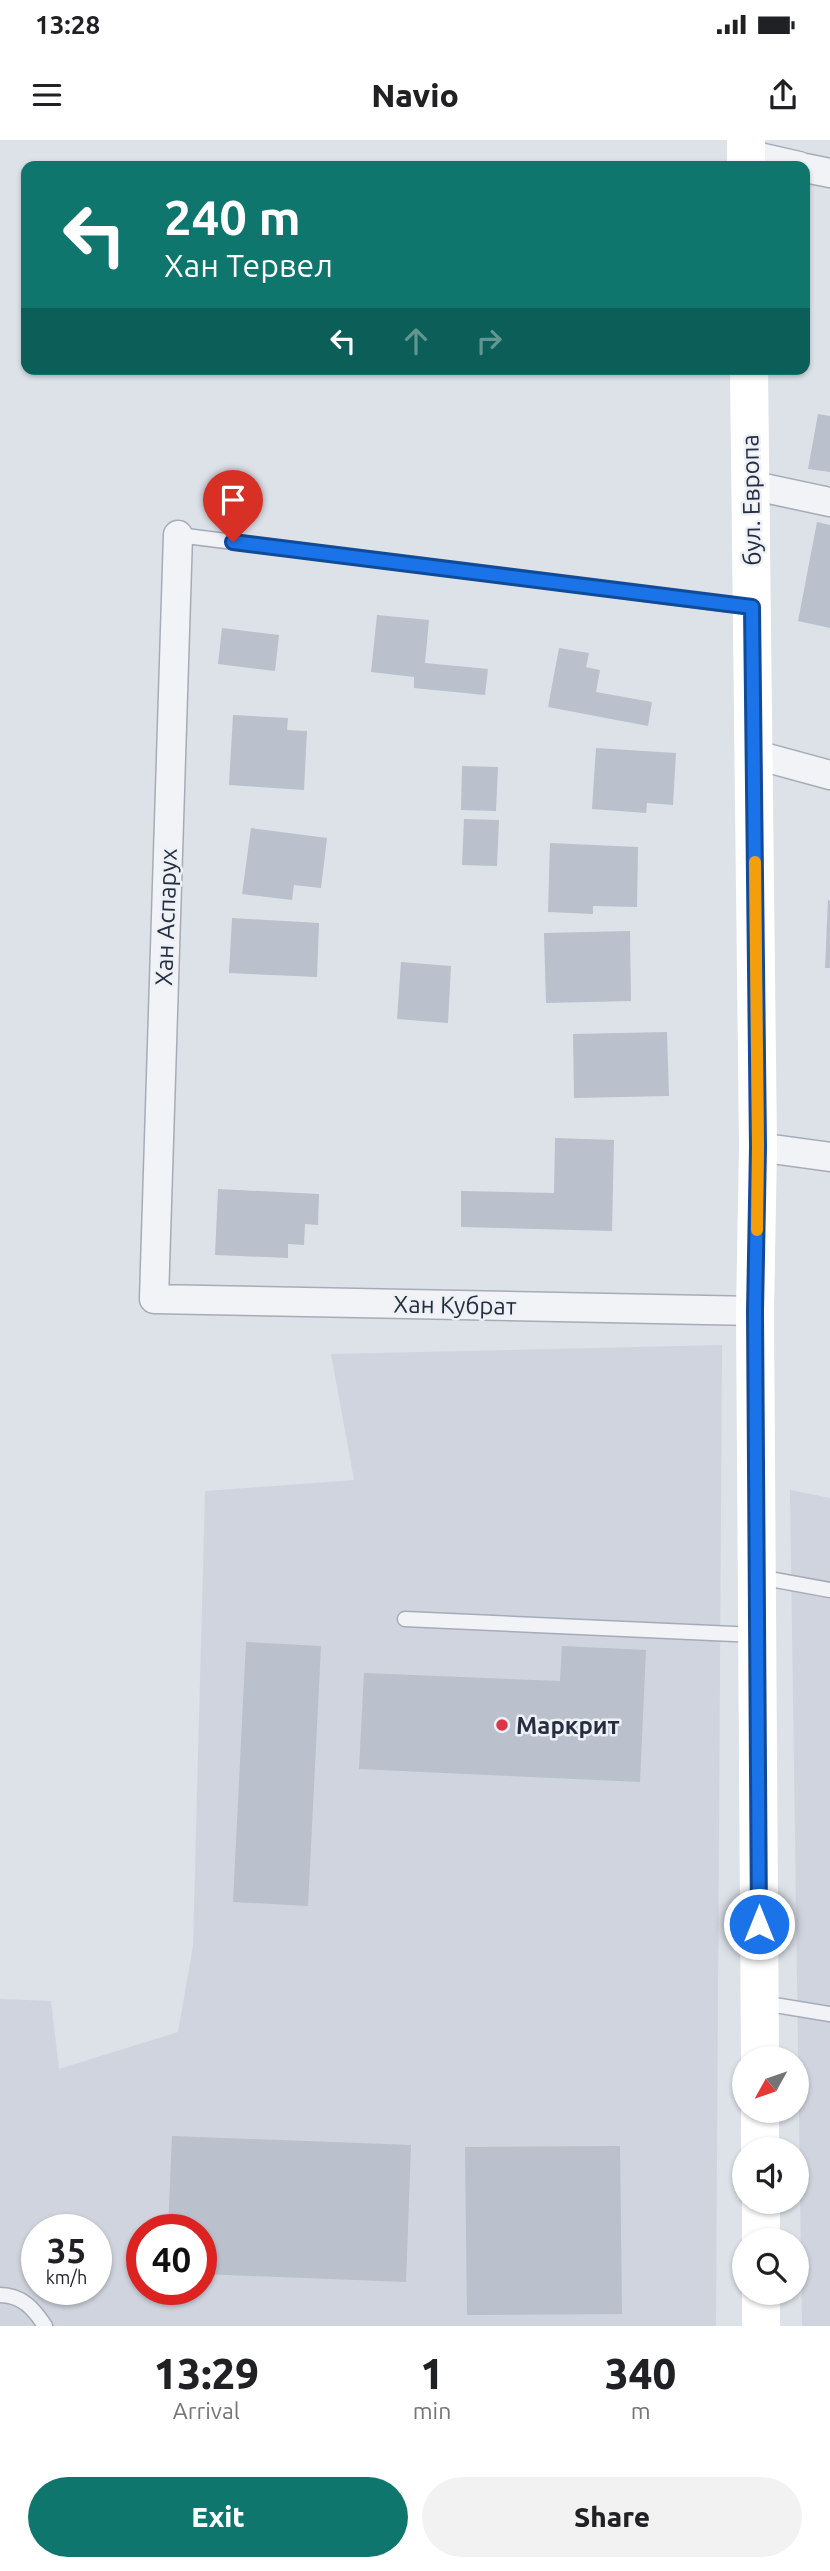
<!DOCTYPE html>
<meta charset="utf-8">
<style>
:root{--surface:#fff;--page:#f2f2f2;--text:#202124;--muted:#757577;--accent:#0f766e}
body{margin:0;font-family:Ubuntu,sans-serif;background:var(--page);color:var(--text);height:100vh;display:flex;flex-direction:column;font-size:26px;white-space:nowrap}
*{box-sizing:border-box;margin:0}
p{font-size:23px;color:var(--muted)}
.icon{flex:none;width:38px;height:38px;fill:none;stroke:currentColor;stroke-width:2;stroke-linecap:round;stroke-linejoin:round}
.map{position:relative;height:2186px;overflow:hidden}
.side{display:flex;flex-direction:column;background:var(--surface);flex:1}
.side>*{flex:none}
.banner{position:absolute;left:21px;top:21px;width:789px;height:214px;border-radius:14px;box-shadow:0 2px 5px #0004;background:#0f766e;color:#fff;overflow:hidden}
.needle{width:46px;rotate:230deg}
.fabs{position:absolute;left:732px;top:1906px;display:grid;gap:14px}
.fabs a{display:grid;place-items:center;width:77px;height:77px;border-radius:50%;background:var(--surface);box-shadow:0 2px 5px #0004;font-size:35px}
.speed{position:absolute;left:21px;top:2074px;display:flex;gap:14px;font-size:35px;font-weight:700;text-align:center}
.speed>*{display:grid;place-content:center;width:91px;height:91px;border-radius:50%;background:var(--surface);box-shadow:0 2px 5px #0004;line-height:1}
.speed small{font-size:18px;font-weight:400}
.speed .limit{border:10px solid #d22;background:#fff;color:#111}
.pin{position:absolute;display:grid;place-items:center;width:60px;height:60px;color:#fff;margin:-72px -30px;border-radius:50% 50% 50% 0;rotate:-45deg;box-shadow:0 0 7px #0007}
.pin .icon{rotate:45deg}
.me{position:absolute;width:77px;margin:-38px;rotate:0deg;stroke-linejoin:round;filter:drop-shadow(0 0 5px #0008)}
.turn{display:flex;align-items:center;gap:24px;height:147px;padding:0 28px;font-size:32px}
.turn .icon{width:91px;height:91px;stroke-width:2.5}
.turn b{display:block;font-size:49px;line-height:60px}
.lanes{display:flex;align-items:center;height:66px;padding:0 28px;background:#0003;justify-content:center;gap:35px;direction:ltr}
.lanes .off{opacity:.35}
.eta{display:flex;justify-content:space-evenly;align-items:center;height:119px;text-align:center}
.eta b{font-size:42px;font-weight:800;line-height:49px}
.button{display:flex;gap:14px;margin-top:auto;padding:14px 28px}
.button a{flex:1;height:80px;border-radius:42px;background:var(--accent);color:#fff;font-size:28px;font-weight:800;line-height:80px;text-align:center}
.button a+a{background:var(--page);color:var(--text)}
.status{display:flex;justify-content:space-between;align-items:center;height:49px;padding:0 35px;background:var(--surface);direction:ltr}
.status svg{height:19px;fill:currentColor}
header{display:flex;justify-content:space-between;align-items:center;height:91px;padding:0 28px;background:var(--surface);font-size:32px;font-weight:800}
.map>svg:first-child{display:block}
</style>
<div class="status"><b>13:28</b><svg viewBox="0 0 49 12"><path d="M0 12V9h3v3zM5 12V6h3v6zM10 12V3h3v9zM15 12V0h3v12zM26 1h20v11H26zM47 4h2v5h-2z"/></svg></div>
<header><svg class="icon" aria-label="menu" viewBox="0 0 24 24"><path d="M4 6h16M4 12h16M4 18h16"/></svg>Navio<svg class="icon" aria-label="share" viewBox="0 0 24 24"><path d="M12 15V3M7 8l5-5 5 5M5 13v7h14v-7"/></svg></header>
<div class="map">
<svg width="830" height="2186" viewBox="0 0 830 2186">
<rect width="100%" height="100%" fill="#dde2e9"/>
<path fill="#cfd4de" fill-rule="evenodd" d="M 722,1205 L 716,2186 L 0,2186 L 0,1859 L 51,1861 L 59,1929 L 178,1892 L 193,1806 L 205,1351 L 354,1340 L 331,1214 ZM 37,2090 L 96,2090 L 96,2149 L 37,2149 ZM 142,2090 L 201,2090 L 201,2149 L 142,2149 Z
M 790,1350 L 830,1358 L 830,2186 L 802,2186 Z"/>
<path fill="#bac0cc" d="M 818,274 L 830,276 L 830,332 L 808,329 Z
M 817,382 L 830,385 L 830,488 L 798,481 Z
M 377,475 L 429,480 L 425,523 L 488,529 L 485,555 L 414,548 L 414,537 L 371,532 Z
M 222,488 L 279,495 L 275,531 L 218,524 Z
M 559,508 L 589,513 L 586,527 L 600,530 L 596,552 L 652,562 L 648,586 L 548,567 Z
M 233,575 L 288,578 L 287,590 L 307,591 L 304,650 L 229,645 Z
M 596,608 L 676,613 L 673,665 L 647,663 L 646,673 L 592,669 Z
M 462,626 L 498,627 L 496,671 L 461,670 Z
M 464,679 L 499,680 L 497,726 L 462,725 Z
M 251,688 L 327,698 L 321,748 L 294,745 L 292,760 L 242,754 Z
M 550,703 L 638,707 L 637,767 L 593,766 L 593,774 L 548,772 Z
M 828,760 L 830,761 L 830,828 L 825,828 Z
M 232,778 L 319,783 L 317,837 L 229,833 Z
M 630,791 L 631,861 L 546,863 L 544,793 Z
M 401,822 L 451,826 L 448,883 L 397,879 Z
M 667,892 L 669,956 L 574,958 L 573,894 Z
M 555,998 L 614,1000 L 612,1091 L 461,1087 L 461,1051 L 554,1053 Z
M 218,1049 L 319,1054 L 318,1085 L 305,1084 L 304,1105 L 288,1104 L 288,1118 L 215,1115 Z
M 246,1502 L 321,1506 L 308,1766 L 233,1762 Z
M 562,1506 L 646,1510 L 640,1642 L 359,1629 L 364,1533 L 560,1541 Z
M 172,1996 L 411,2005 L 406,2142 L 201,2134 L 201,2090 L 168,2090 Z
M 620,2006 L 622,2174 L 467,2175 L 465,2007 Z"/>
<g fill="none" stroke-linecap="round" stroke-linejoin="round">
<g stroke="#a6acb7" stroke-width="17">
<path id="lane" d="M 178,395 L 750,467
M 759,1437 L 830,1450
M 405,1479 L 756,1495
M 762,1863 L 830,1874
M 0,2155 C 22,2155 34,2169 45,2186"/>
</g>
<g stroke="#a6acb7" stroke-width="31">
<path id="street" d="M 746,14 L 799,26
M 805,28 L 830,33
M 750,345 L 830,362
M 178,395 L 154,1159 L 755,1171
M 753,614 L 830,635
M 758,1007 L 830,1017"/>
</g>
<use href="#lane" stroke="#f1f3f7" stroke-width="14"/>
<use href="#street" stroke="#f1f3f7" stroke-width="28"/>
<path stroke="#fff" stroke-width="38" d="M 746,0 L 746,26
M 749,229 L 758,1007 L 755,1171 L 760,1918
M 760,1970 L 760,2009
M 761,2062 L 761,2100
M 761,2152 L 761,2186"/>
</g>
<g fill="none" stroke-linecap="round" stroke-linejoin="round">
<g stroke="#114b97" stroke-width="18">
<path id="route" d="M 233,402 L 752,467 L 758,1007 L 755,1171 L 759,1784"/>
</g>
<use href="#route" stroke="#1a73e8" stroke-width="12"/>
<path stroke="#f59e0b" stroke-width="12" d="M 755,722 L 758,1007 L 757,1090"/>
</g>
<circle fill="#dd3447" stroke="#edf1f6" stroke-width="2.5" cx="502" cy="1585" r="7"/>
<g text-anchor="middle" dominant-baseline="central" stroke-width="5" stroke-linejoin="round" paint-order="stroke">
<g font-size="24" fill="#252e41" stroke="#edf1f6">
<text transform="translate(751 360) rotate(-91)">бул. Европа</text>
<text transform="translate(166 777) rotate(-88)">Хан Аспарух</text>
<text transform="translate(455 1165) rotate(1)">Хан Кубрат</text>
</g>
<g font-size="24" font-weight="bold" fill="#252e41" stroke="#edf1f6" text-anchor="start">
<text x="516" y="1585">Маркрит</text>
</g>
</g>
</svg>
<div class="fabs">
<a><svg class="needle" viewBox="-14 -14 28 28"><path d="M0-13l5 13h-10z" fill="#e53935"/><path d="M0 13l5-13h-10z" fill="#757577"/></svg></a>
<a><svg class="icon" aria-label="sound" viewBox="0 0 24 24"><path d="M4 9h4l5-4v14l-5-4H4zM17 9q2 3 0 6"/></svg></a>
<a><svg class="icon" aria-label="search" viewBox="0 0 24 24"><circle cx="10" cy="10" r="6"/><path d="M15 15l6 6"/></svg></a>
</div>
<div class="speed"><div>35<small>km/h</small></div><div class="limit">40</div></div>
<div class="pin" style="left:233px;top:402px;background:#d93025"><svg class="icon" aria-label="arrive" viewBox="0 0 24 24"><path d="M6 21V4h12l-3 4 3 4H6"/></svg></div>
<svg class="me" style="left:759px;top:1784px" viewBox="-20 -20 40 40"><circle r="17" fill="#1a73e8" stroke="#fff" stroke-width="3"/><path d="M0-11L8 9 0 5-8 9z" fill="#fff"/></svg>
<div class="banner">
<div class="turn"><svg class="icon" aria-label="left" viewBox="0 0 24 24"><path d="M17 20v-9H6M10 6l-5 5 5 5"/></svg><div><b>240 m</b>Хан Тервел</div></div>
<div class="lanes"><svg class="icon" aria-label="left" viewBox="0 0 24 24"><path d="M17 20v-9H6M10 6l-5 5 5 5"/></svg><svg class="icon off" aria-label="ahead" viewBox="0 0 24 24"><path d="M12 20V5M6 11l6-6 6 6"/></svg><svg class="icon off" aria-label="right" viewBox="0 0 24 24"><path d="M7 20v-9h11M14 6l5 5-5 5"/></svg></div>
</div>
</div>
<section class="side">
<div class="eta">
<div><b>13:29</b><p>Arrival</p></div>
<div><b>1</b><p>min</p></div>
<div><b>340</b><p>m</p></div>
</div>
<div class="button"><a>Exit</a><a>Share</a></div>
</section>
